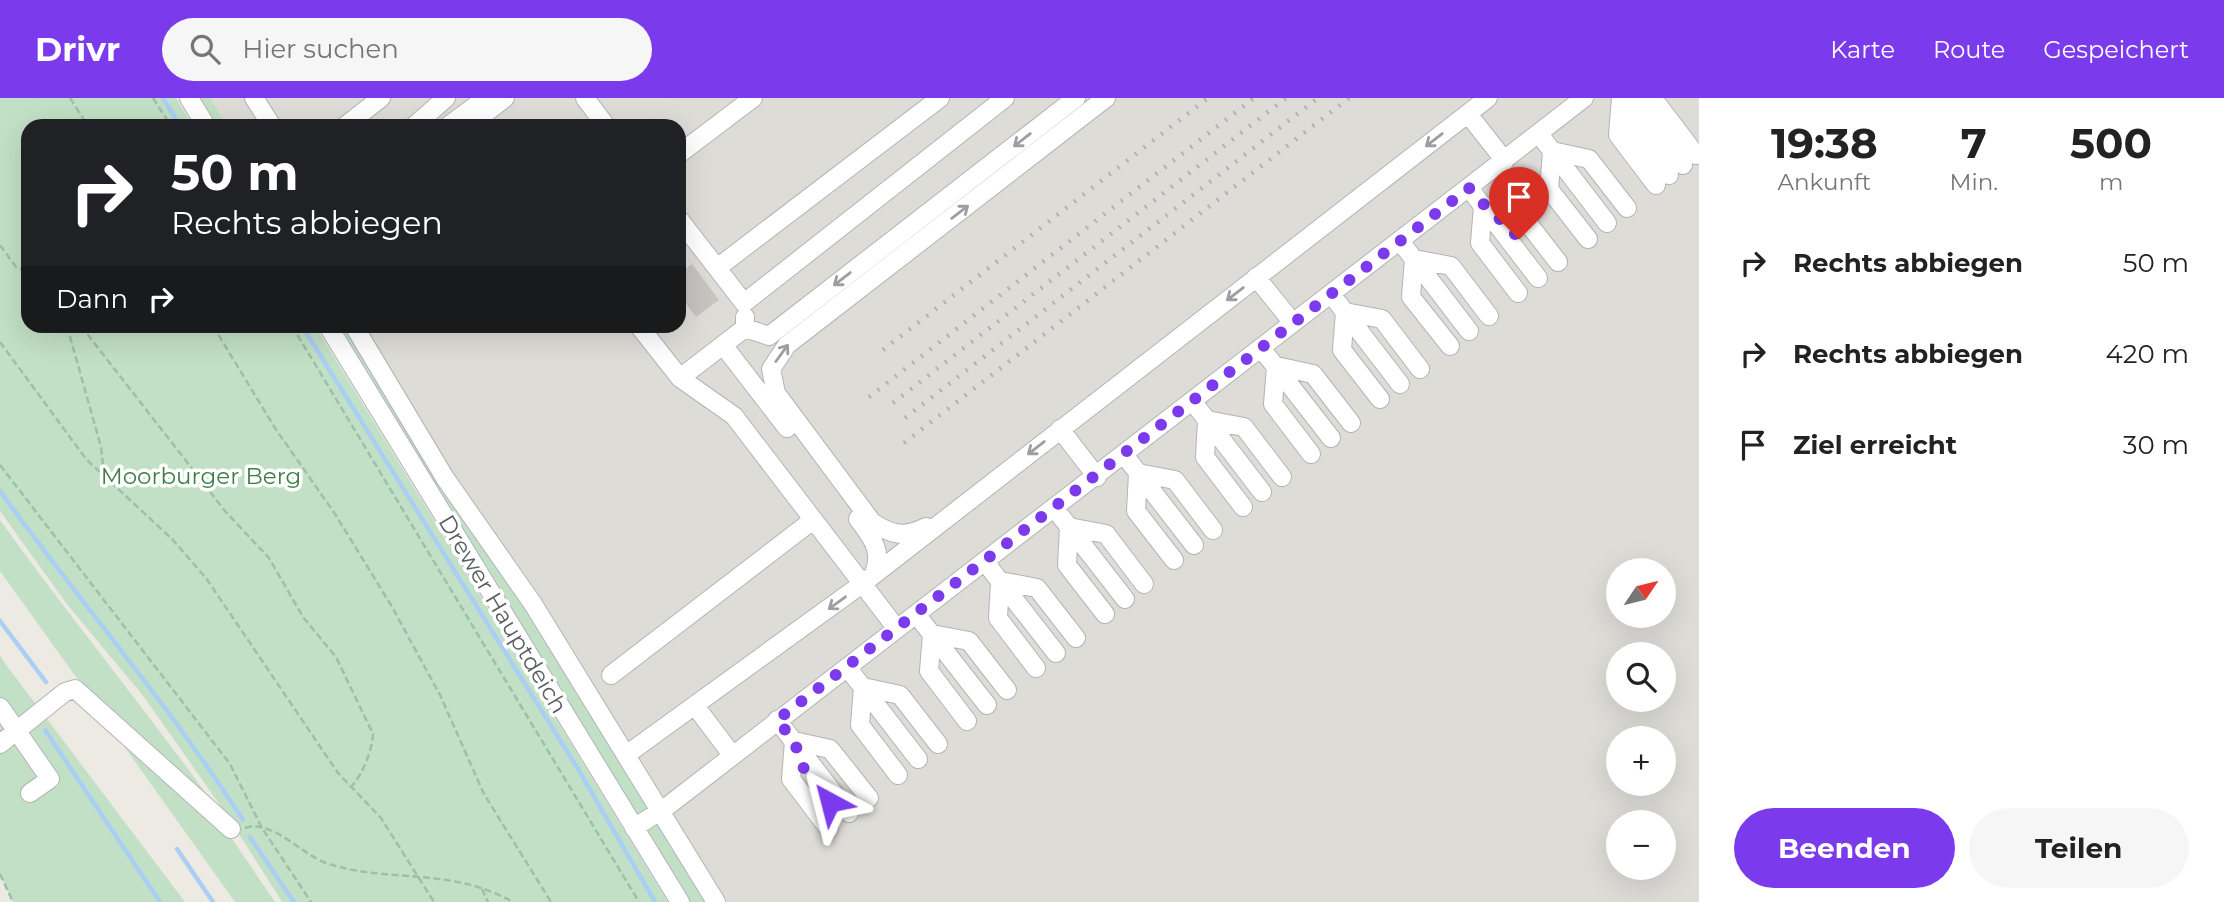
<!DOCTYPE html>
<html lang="de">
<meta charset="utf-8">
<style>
:root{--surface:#fff;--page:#f6f6f6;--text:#222;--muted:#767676;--accent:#7c3aed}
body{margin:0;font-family:Montserrat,sans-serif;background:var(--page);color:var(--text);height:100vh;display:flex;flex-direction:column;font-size:26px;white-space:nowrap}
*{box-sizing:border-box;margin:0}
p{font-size:23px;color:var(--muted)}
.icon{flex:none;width:38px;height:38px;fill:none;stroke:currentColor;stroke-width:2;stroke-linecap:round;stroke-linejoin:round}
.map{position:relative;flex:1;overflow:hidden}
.sheet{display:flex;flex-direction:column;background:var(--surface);width:525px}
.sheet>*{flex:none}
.guide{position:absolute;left:21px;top:21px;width:665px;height:214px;border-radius:21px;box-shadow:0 7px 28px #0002;background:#202124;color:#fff;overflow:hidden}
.needle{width:46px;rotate:55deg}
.buttons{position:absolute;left:1606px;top:460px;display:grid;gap:14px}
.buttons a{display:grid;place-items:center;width:70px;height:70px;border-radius:50%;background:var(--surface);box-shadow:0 7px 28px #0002;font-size:35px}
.pin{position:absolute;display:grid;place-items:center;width:60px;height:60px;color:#fff;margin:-72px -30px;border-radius:50% 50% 50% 0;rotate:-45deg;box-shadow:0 0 7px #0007}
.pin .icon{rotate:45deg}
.me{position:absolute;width:77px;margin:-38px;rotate:322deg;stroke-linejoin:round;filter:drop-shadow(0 0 5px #0008)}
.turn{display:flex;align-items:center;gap:24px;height:147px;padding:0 35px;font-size:32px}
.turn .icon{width:91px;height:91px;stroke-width:2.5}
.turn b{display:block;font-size:49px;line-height:60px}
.then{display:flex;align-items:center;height:66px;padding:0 35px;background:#0003;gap:14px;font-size:26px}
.eta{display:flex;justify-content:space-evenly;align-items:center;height:119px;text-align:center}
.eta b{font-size:42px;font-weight:700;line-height:49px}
.cta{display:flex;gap:14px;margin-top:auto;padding:14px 35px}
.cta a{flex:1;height:80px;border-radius:42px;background:var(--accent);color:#fff;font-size:28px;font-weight:700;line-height:80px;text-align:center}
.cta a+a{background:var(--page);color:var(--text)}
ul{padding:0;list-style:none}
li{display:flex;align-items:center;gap:21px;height:91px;padding:0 35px}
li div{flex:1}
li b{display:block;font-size:26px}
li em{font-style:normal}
header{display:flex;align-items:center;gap:42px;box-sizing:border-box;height:98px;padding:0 35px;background:var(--accent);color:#fff}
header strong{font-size:33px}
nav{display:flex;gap:38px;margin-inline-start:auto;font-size:24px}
.search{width:490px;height:63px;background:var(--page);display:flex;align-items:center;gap:18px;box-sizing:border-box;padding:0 24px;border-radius:38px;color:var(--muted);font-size:26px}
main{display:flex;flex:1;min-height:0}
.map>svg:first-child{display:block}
</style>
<header>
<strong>Drivr</strong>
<div class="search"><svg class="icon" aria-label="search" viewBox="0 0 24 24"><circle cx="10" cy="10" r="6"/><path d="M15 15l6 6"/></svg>Hier suchen</div>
<nav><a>Karte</a><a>Route</a><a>Gespeichert</a></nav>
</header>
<main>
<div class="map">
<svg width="1699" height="804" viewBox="0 0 1699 804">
<rect width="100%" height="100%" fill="#eceae3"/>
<path fill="#dddcd7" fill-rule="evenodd" d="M 202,0 L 1699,0 L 1699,804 L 697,804 L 343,228 L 679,228 L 679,28 L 220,28 ZM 1619,472 L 1664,472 L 1664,518 L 1619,518 ZM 1619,556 L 1664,556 L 1664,602 L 1619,602 ZM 1619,640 L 1664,640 L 1664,686 L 1619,686 ZM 1619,724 L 1664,724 L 1664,770 L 1619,770 Z"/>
<path fill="#c2e0c5" d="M 0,0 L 176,0 L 193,28 L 28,28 L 28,228 L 315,228 L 668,804 L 282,804 L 229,720 L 144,599 L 66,505 L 0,413 Z
M 192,0 L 210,0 L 227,28 L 209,28 Z
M 332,228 L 346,228 L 378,287 L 450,403 L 522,504 L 648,709 L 638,720 Z
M 0,422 C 68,517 142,607 210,701 L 81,586 L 0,473 Z
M 0,557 L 4,564 L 185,804 L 13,804 L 0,776 Z
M 109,627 L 226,732 L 275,804 L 235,804 Z
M 656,725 L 660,728 L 707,804 L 685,804 L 643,731 Z"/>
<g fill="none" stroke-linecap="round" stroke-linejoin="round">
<path stroke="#abcef3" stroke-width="4.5" d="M 163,0 L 180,28
M 302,228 L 578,671 L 655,804
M 0,393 C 80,504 169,607 243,722
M 0,523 L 46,584
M 45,632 L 160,804
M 250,739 L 294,804
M 177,751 L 213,804"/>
</g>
<path fill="#c7c4c0" d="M 692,166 L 719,202 L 696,219 L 679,196 L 679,176 Z"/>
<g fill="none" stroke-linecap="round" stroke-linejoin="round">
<g stroke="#b3b4b8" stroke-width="20">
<path id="minor" d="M 189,0 L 206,28
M 254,0 L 272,28
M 585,0 L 606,28
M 1621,0 L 1618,37 L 1656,87
M 1621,0 L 1658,7 L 1696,57
M 1627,4 L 1644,17 L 1683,67
M 1623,7 L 1631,27 L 1669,77
M 1468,16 L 1505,63
M 345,28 L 381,0
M 414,28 L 446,0
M 448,28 L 486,0
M 469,28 L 505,0
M 1539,36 L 1607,125
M 1552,53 L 1589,61 L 1627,110
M 1552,53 L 1549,91 L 1588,141
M 679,56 L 753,0
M 1469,90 L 1538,180
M 1483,108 L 1520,115 L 1558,164
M 1483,108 L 1480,145 L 1518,195
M 679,121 L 744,205 L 1005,0
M 1400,143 L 1469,233
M 1414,161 L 1451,168 L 1489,218
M 1414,161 L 1411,199 L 1450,248
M 717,170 L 940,0
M 1256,179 L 1293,225
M 1331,196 L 1400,286
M 1345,214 L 1382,221 L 1420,271
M 1345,214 L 1342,252 L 1380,301
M 328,228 L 680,804
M 354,228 L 445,380 L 533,506 L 716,804
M 639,228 L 680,280 L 734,318 L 897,531
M 745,230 L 769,238 L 1076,0
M 723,247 L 787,330
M 1261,250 L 1331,340
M 1276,268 L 1313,276 L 1351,325
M 1276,268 L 1273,306 L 1311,356
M 680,280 L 745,230 L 745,219
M 1193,304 L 1262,394
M 1207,322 L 1244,329 L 1282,379
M 1207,322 L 1205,359 L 1243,409
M 1060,331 L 1097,379
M 1125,358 L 1194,447
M 1138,375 L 1136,413 L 1174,462
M 1138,375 L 1175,382 L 1213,432
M 1055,411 L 1125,501
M 858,421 C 872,440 883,452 874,476
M 926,429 C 904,440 891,437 872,424 L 776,295 L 771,271 L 787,247 L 1106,0
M 1069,429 L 1106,436 L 1144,486
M 1069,429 L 1067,467 L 1105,516
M 985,464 L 1056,555
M 1000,483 L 1037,490 L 1076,540
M 1000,483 L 998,520 L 1036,570
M 916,516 L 987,607
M 932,536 L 969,543 L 1007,592
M 932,536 L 929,573 L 967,623
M 847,569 L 918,661
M 611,577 L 813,422
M 863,589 L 900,597 L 938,646
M 863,589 L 860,627 L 898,677
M 0,609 L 50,681 L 30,695
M 696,609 L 732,657
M 777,622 L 849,715
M 794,643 L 830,651 L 869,700
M 794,643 L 791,681 L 829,731
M 0,646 L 65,594 L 75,591 L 231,731
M 626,657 L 862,486 L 1488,0
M 634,730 L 669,707 L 1584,0"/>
</g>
<path stroke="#9cc0a9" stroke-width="2.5" stroke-dasharray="7 3.5" stroke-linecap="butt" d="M 70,0 L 88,28
M 153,0 L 171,28
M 0,147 L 16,169 L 28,174
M 67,228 L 101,349 L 103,367 L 101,376
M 81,228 L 225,413 L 269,460 L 303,519 L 336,559 L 373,636 C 372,653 363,675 352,688
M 213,228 L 275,330 L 335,416 L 391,507 L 440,597 L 484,696 L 551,804
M 292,228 L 639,804
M 0,244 L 86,361 L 172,441 L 206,480 L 338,675 L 381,720 L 434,804
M 0,367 L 230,666 L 262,730 L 311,804
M 245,730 C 272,721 301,756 326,765 C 388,786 449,768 513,804
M 0,776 L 13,804
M 482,791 L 488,804"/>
<use href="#minor" stroke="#fff" stroke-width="18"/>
<path stroke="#b1b1b2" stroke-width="4.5" stroke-dasharray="2 9" stroke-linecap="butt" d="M 883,252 L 1208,0
M 869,299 L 1254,0
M 893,305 L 1286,0
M 905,320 L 1318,0
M 904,345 L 1349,0"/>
</g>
<defs><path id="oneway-shaft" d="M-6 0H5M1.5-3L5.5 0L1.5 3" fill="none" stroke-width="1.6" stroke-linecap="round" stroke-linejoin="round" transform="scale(1.75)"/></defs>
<g stroke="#9d9ea1">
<use href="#oneway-shaft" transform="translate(1022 42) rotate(142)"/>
<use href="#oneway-shaft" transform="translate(1434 42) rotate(142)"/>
<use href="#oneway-shaft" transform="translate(960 114) rotate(-38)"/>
<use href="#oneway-shaft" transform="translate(842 181) rotate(142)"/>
<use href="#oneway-shaft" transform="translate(1235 196) rotate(142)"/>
<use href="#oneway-shaft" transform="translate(782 255) rotate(-54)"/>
<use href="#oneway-shaft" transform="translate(1036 350) rotate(142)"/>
<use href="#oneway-shaft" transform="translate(837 505) rotate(144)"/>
</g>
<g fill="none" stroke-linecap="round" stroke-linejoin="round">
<path stroke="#7c3aed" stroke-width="12" stroke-dasharray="0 21.6" d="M 830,704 L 804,671 L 794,643 L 777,622 L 1469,90 C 1484,110 1504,122 1519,141"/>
</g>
<g text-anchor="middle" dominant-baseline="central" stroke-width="7" stroke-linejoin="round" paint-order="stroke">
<g font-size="23" fill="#3f7d47" stroke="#fff">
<text x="201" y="378">Moorburger Berg</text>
</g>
<g font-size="23" fill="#5b5d62" stroke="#fff">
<text transform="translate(503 516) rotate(59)">Drewer Hauptdeich</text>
</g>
</g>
</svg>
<div class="buttons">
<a><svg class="needle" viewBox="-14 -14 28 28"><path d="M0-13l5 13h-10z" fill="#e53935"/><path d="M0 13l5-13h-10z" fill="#767676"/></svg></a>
<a><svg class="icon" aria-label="search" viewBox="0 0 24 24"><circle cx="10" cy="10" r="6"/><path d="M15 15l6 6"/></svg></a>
<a>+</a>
<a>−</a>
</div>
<div class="pin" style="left:1519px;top:141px;background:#d93025"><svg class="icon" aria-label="arrive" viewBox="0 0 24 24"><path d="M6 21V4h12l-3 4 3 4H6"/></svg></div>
<svg class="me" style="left:830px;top:704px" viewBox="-20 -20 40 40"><path d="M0-17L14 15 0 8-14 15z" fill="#7c3aed" stroke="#fff" stroke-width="4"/></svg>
<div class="guide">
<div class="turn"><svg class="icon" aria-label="right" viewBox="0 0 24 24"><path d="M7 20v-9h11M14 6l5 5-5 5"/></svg><div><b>50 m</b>Rechts abbiegen</div></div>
<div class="then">Dann<svg class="icon" aria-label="right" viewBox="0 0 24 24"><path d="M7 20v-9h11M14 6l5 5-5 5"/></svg></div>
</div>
</div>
<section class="sheet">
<div class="eta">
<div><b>19:38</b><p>Ankunft</p></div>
<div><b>7</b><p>Min.</p></div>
<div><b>500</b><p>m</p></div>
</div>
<ul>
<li><svg class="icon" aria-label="right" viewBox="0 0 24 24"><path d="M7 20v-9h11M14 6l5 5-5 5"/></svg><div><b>Rechts abbiegen</b></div><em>50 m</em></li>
<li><svg class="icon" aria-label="right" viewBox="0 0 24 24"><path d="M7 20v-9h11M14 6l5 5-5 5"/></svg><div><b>Rechts abbiegen</b></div><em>420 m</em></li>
<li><svg class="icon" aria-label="arrive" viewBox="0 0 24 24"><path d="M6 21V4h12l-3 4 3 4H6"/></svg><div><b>Ziel erreicht</b></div><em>30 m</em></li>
</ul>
<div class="cta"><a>Beenden</a><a>Teilen</a></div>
</section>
</main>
